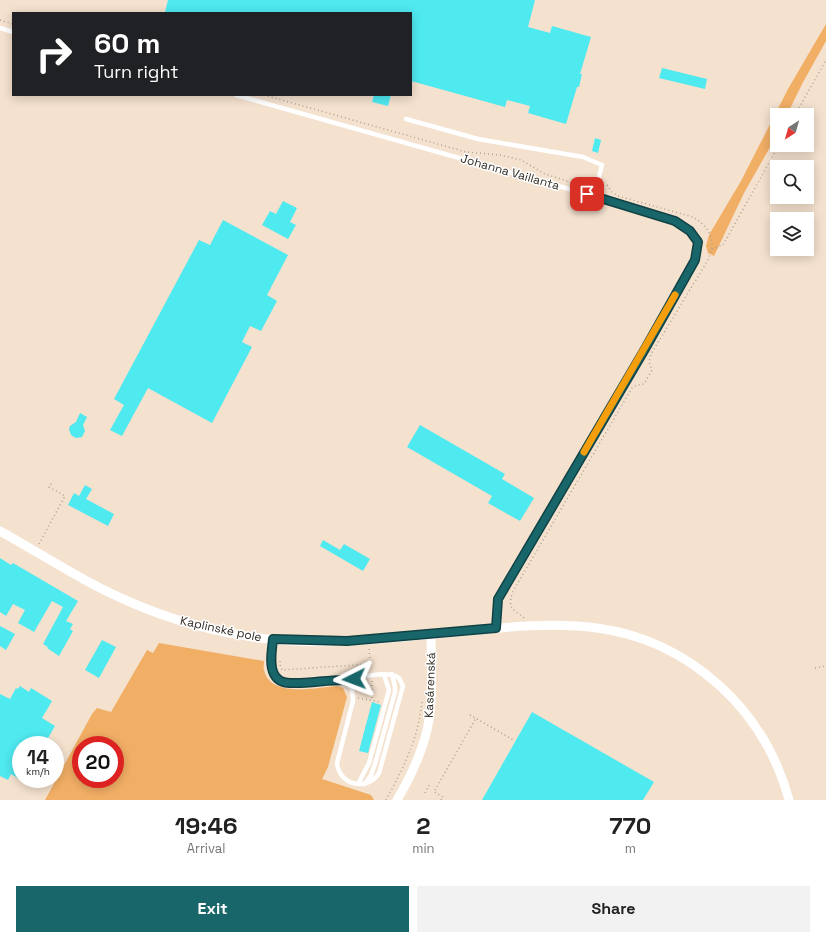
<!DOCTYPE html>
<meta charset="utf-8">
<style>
:root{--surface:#fff;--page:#f2f2f2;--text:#222;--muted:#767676;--accent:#18666a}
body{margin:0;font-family:"Space Grotesk",sans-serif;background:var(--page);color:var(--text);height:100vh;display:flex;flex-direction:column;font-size:15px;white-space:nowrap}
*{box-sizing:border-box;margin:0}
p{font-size:13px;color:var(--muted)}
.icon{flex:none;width:22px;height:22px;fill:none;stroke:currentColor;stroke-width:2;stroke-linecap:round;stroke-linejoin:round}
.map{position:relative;height:800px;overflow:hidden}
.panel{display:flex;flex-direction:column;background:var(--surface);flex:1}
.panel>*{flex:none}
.top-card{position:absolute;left:12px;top:12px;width:400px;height:84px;border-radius:0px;box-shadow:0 2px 10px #0003;background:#202124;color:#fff;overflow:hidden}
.needle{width:26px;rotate:217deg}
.controls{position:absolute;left:770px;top:108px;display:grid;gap:8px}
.controls a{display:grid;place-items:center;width:44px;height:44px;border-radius:0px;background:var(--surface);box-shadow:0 2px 10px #0003;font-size:20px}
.speed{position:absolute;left:12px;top:736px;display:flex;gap:8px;font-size:20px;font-weight:700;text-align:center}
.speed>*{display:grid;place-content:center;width:52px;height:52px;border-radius:50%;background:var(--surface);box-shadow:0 2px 10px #0003;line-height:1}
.speed small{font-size:10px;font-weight:400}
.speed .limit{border:6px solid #d22;background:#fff;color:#111}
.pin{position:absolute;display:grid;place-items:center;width:34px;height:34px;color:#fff;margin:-17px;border-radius:8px;box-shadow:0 2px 6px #0006}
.me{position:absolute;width:44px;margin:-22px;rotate:267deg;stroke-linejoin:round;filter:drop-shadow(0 0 3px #0008)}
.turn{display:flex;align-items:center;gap:14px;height:84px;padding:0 16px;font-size:18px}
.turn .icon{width:52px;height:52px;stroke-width:2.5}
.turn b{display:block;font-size:28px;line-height:34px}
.eta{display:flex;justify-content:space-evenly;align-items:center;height:68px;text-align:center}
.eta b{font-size:24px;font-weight:800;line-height:28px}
.button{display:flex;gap:8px;margin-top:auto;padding:8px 16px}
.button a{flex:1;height:46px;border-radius:0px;background:var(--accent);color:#fff;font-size:16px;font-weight:800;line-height:46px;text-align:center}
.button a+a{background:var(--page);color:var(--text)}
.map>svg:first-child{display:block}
</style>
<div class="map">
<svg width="826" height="800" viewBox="0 0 826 800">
<rect width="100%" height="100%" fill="#f4e1ce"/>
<path fill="#f1ae65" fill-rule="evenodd" d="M 826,24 L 826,41 L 802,84 L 787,115 L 777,115 L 777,135 L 744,193 L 714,256 L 708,253 L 706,246 L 709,235 L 741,181 L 788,89 Z
M 159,643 L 264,661 C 264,664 263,668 264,670 C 270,699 318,687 338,686 L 343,688 L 347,697 L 328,767 L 322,779 L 371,795 L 374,800 L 45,800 L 92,714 L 97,708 L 111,712 L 147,650 L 153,653 ZM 81,745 L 115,745 L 115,779 L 81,779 Z"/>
<path fill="#4fe9f0" d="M 168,0 L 535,0 L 528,27 L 550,33 L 552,26 L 591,37 L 580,74 L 582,74 L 579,87 L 577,87 L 566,124 L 528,113 L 530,106 L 507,100 L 505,107 L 411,81 L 411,13 L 169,13 L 165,12 Z
M 662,68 L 707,79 L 705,89 L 659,78 Z
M 374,95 L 391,95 L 388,106 L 372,102 Z
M 595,138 L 601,140 L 598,153 L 592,151 Z
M 283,201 L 297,208 L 290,222 L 296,225 L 288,239 L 262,225 L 270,211 L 276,214 Z
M 223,220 L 288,255 L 267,295 L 277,301 L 261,331 L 250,326 L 242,342 L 252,347 L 212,423 L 148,388 L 122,436 L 110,430 L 124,405 L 114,399 L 199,240 L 210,245 Z
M 80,413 L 87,417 L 83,425 L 85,431 L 82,437 L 76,438 L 71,435 L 69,429 L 70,426 L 76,422 Z
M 420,425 L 505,474 L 502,479 L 534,498 L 520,521 L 488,503 L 492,496 L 407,447 Z
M 85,485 L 92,489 L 86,499 L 114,514 L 108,526 L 68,505 L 74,493 L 79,496 Z
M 323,540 L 340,550 L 344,544 L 370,559 L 363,571 L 320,546 Z
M 0,558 L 11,565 L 13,563 L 78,601 L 66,621 L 73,624 L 70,629 L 73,631 L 59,656 L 47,648 L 48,647 L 43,644 L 63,607 L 52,601 L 34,632 L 18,623 L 25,610 L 13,604 L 6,616 L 0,612 Z
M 0,626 L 15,634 L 6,650 L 0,646 Z
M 102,640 L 116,647 L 99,678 L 85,670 Z
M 20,686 L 29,692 L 31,688 L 52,701 L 42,718 L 55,726 L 44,745 L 21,745 L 21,780 L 11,774 L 8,780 L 0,776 L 0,694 L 10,699 L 16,688 L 18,689 Z
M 372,702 L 381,705 L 368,753 L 359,751 Z
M 532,712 L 654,782 L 643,800 L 482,800 Z"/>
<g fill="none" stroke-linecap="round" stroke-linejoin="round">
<path stroke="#b1a294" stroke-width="1.5" stroke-dasharray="1 3" stroke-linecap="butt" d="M 0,20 L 13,24
M 264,95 L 466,152 L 500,155 L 521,160 L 545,174 L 576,184 L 583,183 L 589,179 L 593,180
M 795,115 L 826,60
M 712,249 L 723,245 L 779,145
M 39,544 L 65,496 L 49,487 L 53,481
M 524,618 C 513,608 508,611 512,593 L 632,388 L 637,385 L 644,384 L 652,370 L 649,362 L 651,354 L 708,260 C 716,240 711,228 693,217 L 618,196 L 612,192 L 607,185 L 604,184
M 369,649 L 371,669
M 280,661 L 280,665 L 282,670 L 370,664
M 815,668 L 826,666
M 372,681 L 372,701
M 358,698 L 380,702
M 470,715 L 515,741
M 425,793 L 429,785
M 386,800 C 403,769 419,737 422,701
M 441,800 L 443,797 L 434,792 L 476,718"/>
<path stroke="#fff" stroke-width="4.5" d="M 0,28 L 13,32
M 236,95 L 594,196 L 675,221 L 690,231 L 698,242 L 695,260 L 645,349 L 498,599 L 497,628
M 406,119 L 478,139 L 583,157 L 602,165 L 594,196
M 273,639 C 272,650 269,663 274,674 C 281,690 326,680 342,680 L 349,683 L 352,689 L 353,701 L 337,763 C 339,785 367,792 379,773 L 403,686 L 399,678 C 390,671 358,675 349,683
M 358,784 L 369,763 L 389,690 L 384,675
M 365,784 L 371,775 L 375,764 L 395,692 L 395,687 L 392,674"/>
<path stroke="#fff" stroke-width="9" d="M 0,531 C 43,555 85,583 130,602 C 171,620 215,632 260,638 C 325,647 392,638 457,632 C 557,622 639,613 720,686 C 754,717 777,756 789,800
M 397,800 C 410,778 421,755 427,730 C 434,701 431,664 431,635"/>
</g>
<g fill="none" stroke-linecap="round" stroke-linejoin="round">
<g stroke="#104245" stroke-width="10">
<path id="route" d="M 354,679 L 349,682 L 343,680 C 326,680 307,684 290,683 C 283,683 277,680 274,674 C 269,664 272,650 273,639 L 347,641 L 496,628 L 498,599 L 645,349 L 695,260 L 698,242 L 690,231 L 675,221 L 587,194"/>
</g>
<use href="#route" stroke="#18666a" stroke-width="7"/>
<path stroke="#f59e0b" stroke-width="7" d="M 584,452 L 675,295"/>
</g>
<g text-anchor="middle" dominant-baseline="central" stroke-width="3" stroke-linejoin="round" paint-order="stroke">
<g font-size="12" fill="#312a23" stroke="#fff">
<text transform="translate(510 172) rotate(16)">Johanna Vaillanta</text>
<text transform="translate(221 629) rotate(12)">Kaplinské pole</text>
<text transform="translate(430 685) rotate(-88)">Kasárenská</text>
</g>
</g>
</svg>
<div class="controls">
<a><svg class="needle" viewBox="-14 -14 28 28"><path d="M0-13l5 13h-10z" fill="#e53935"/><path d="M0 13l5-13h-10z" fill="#767676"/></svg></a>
<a><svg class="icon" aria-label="search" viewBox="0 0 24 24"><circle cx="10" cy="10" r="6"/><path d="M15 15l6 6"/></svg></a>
<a><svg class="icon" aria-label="layers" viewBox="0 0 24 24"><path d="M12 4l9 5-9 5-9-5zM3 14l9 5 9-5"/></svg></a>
</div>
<div class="speed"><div>14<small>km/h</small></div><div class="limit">20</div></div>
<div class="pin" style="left:587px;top:194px;background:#d93025"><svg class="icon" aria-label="arrive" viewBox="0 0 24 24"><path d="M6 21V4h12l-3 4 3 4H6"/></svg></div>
<svg class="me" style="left:354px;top:679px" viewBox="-20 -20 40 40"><path d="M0-17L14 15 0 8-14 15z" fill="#18666a" stroke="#fff" stroke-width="4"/></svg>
<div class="top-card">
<div class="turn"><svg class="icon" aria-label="right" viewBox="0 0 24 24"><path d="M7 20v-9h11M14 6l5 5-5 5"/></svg><div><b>60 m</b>Turn right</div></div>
</div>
</div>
<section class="panel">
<div class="eta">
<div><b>19:46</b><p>Arrival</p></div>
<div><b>2</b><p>min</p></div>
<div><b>770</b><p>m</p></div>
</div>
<div class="button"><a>Exit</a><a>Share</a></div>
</section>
